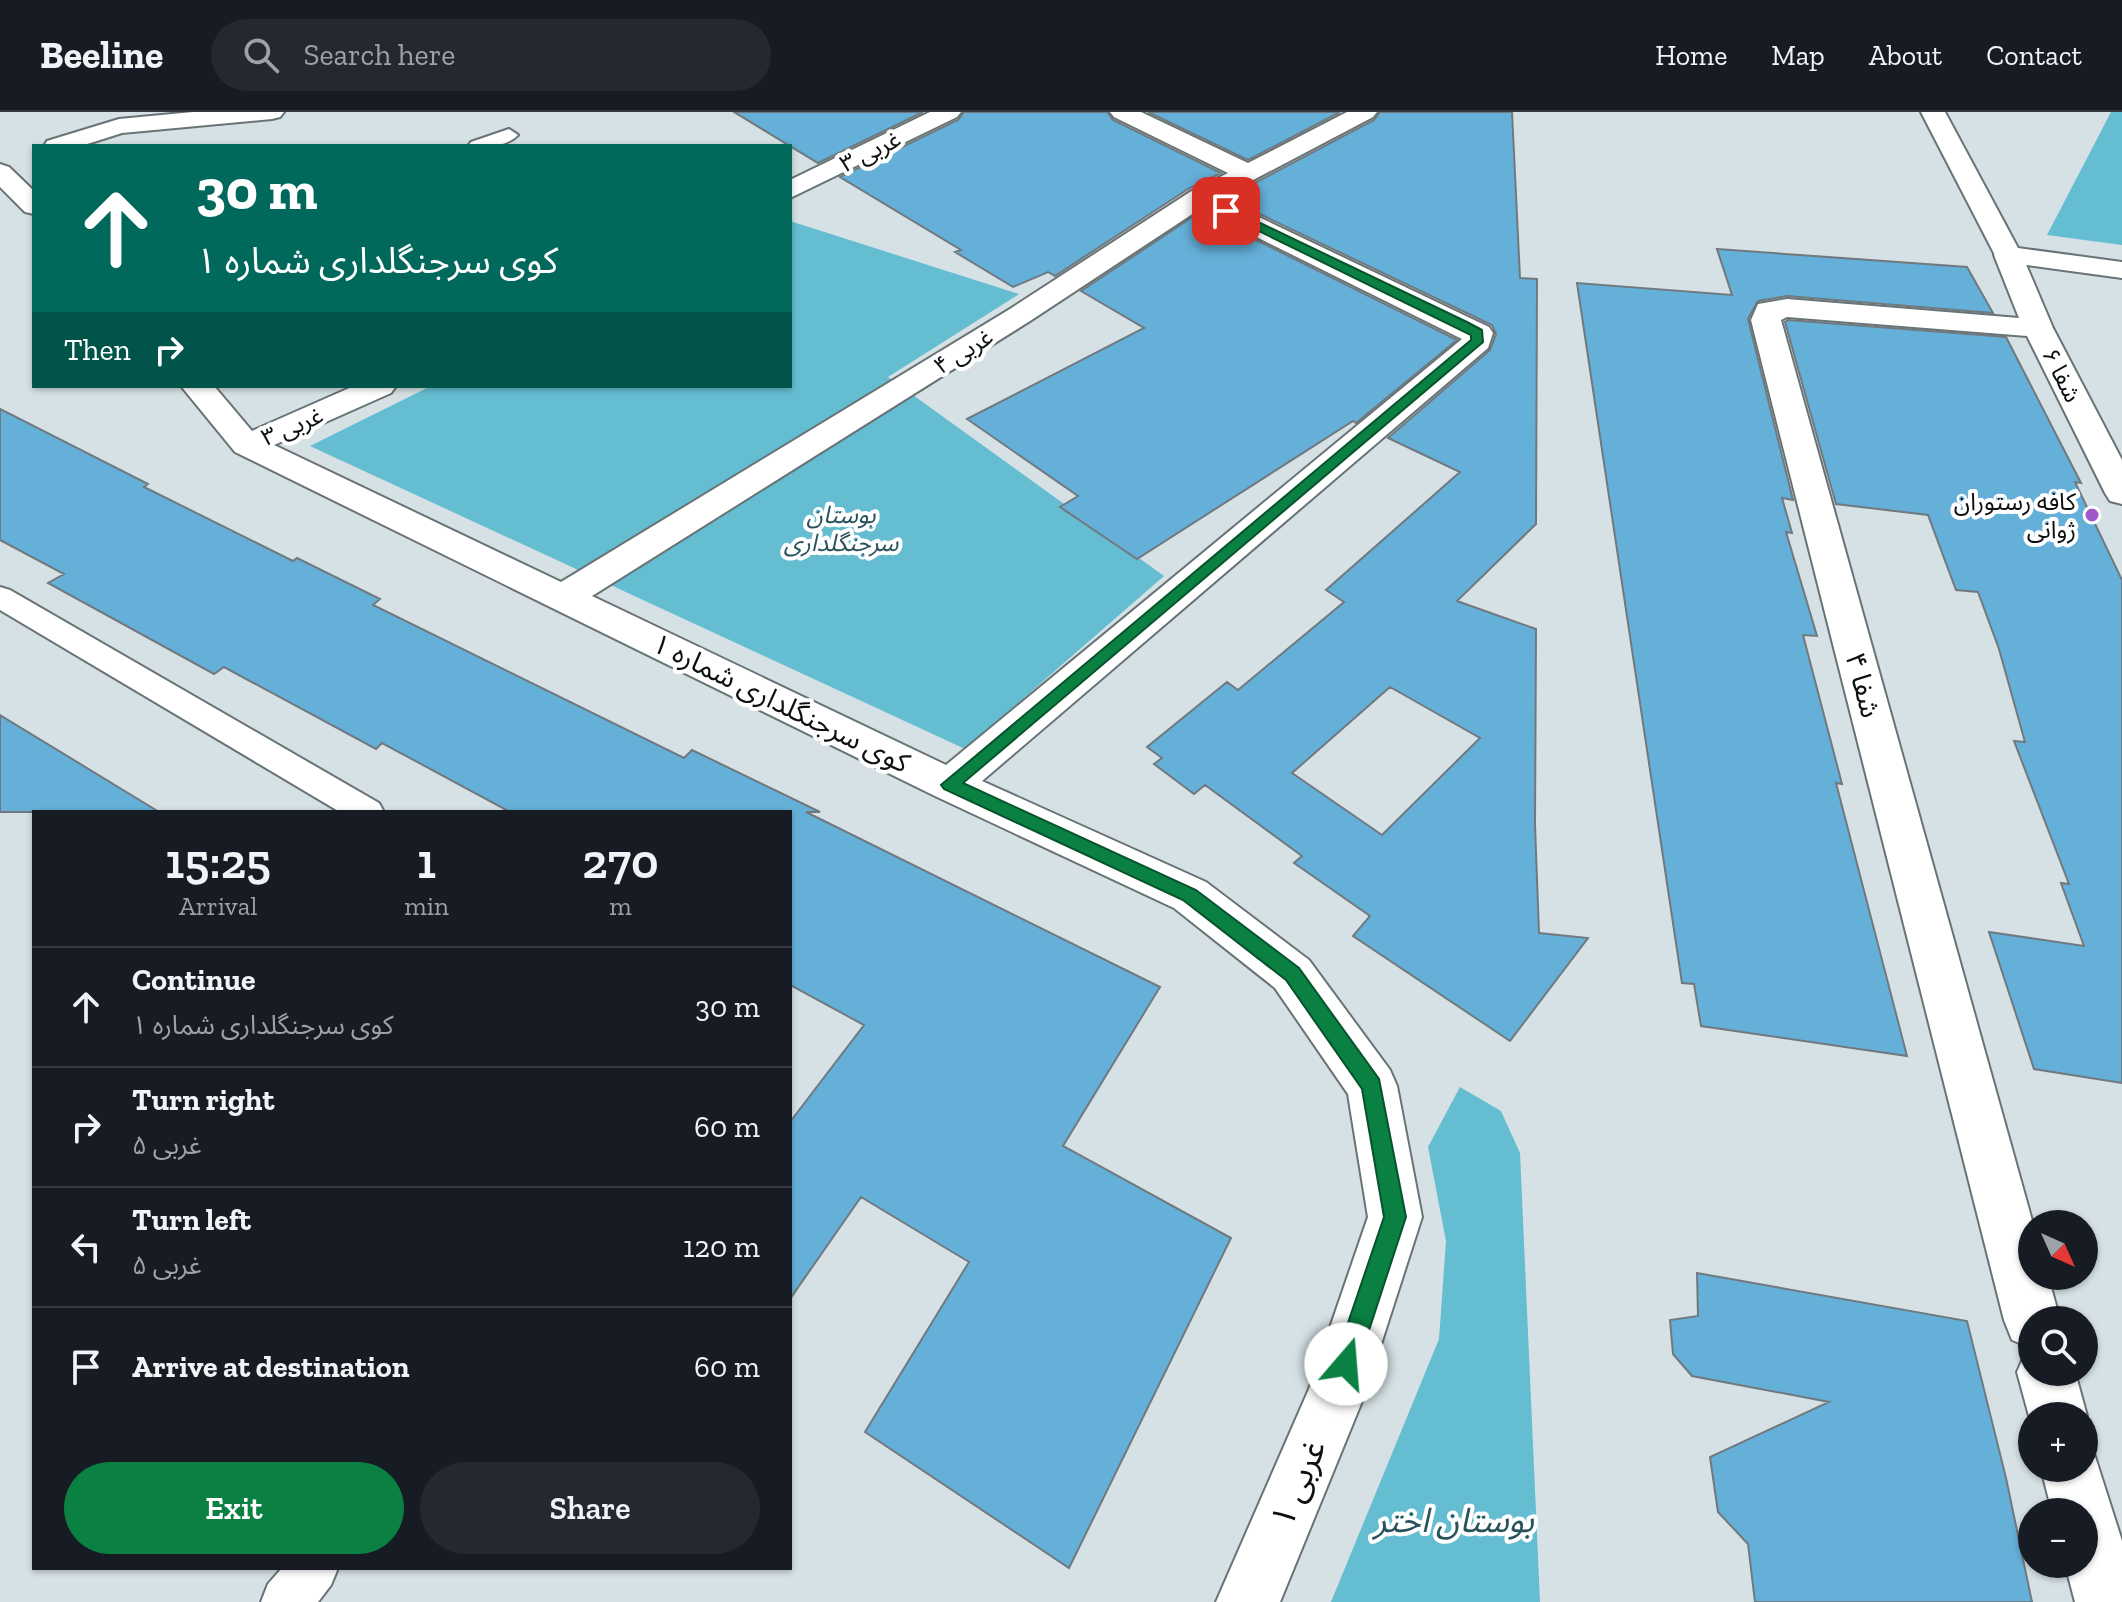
<!DOCTYPE html>
<meta charset="utf-8">
<style>
:root{--surface:#171b24;--page:#242831;--text:#f1f3f6;--muted:#9ea1a6;--line:#363941;--accent:#0b8043}
body{margin:0;font-family:"Zilla Slab","Noto Sans Arabic",serif;background:var(--page);color:var(--text);height:100vh;display:flex;flex-direction:column;font-size:30px;white-space:nowrap}
*{box-sizing:border-box;margin:0}
p{font-size:26px;color:var(--muted)}
.icon{flex:none;width:44px;height:44px;fill:none;stroke:currentColor;stroke-width:2;stroke-linecap:round;stroke-linejoin:round}
.map{position:relative;flex:1;overflow:hidden}
.details{position:absolute;left:32px;top:698px;width:760px;height:760px;display:flex;flex-direction:column;background:var(--surface);border-radius:0px;box-shadow:0 2px 6px #0004}
.details>*{flex:none}
.guide{position:absolute;left:32px;top:32px;width:760px;height:244px;border-radius:0px;box-shadow:0 2px 6px #0004;background:#00695c;color:#fff;overflow:hidden}
.needle{width:52px;rotate:135deg}
.fabs{position:absolute;left:2018px;top:1098px;display:grid;gap:16px}
.fabs a{display:grid;place-items:center;width:80px;height:80px;border-radius:50%;background:var(--surface);box-shadow:0 2px 6px #0004;font-size:40px}
.pin{position:absolute;display:grid;place-items:center;width:68px;height:68px;color:#fff;margin:-34px;border-radius:16px;box-shadow:0 4px 12px #0006}
.me{position:absolute;width:88px;margin:-44px;rotate:18deg;stroke-linejoin:round;filter:drop-shadow(0 0 6px #0008)}
.turn{display:flex;align-items:center;gap:28px;height:168px;padding:0 32px;font-size:36px}
.turn .icon{width:104px;height:104px;stroke-width:2.5}
.turn b{display:block;font-size:56px;line-height:68px}
.then{display:flex;align-items:center;height:76px;padding:0 32px;background:#0003;gap:16px;font-size:30px}
.eta{display:flex;justify-content:space-evenly;align-items:center;height:136px;text-align:center}
.eta b{font-size:48px;font-weight:600;line-height:56px}
.action{display:flex;gap:16px;margin-top:auto;padding:16px 32px}
.action a{flex:1;height:92px;border-radius:48px;background:var(--accent);color:#fff;font-size:32px;font-weight:600;line-height:92px;text-align:center}
.action a+a{background:var(--page);color:var(--text)}
ul{padding:0;list-style:none}
li{display:flex;align-items:center;gap:24px;height:120px;padding:0 32px;border-top:2px solid var(--line)}
li div{flex:1}
li b{display:block;font-size:30px}
li em{font-style:normal}
header{display:flex;align-items:center;gap:48px;box-sizing:border-box;height:112px;padding:0 40px;background:var(--surface);border-bottom:2px solid var(--line)}
header strong{font-size:38px}
nav{display:flex;gap:44px;margin-inline-start:auto;font-size:28px}
.search{width:560px;height:72px;background:var(--page);display:flex;align-items:center;gap:20px;box-sizing:border-box;padding:0 28px;border-radius:44px;color:var(--muted);font-size:30px}
.map>svg:first-child{display:block}
</style>
<header>
<strong>Beeline</strong>
<div class="search"><svg class="icon" aria-label="search" viewBox="0 0 24 24"><circle cx="10" cy="10" r="6"/><path d="M15 15l6 6"/></svg>Search here</div>
<nav><a>Home</a><a>Map</a><a>About</a><a>Contact</a></nav>
</header>
<div class="map">
<svg width="2122" height="1490" viewBox="0 0 2122 1490">
<rect width="100%" height="100%" fill="#d5e1e4"/>
<path fill="#65bdd1" d="M 2111,0 L 2122,0 L 2122,133 L 2047,123 Z
M 790,109 L 1019,182 L 888,265 L 1164,464 L 965,637 L 310,334 L 431,274 L 790,274 Z
M 1460,975 L 1501,999 L 1520,1041 L 1540,1490 L 1331,1490 L 1439,1227 L 1446,1129 L 1428,1035 Z"/>
<path fill="#65b0d9" stroke="#70797f" stroke-width="2" fill-rule="evenodd" d="M 734,0 L 923,0 L 818,51 Z
M 964,0 L 1107,0 L 1113,8 L 1221,61 L 1188,77 L 1055,164 L 1048,160 L 1013,175 L 955,140 L 961,138 L 840,65 L 958,8 Z
M 1148,0 L 1340,0 L 1248,48 Z
M 1380,0 L 1512,0 L 1520,166 L 1537,167 L 1536,412 L 1457,489 L 1536,517 L 1535,713 L 1539,821 L 1588,826 L 1510,929 L 1353,824 L 1370,804 L 1294,751 L 1302,744 L 1205,673 L 1194,682 L 1154,652 L 1162,646 L 1147,635 L 1227,570 L 1238,578 L 1344,490 L 1326,478 L 1460,360 L 1388,326 L 1490,238 L 1496,222 L 1492,213 L 1226,86 L 1374,8 ZM 1390,575 L 1480,626 L 1382,723 L 1292,661 Z
M 1200,100 L 1457,228 L 1356,311 L 1353,309 L 1137,447 L 1060,395 L 1078,384 L 967,307 L 1144,216 L 1081,179 Z
M 1717,137 L 1967,155 L 1993,201 L 1787,184 L 1758,189 L 1748,207 L 1793,388 L 1782,386 L 1792,421 L 1786,420 L 1817,524 L 1803,523 L 1842,672 L 1836,671 L 1907,944 L 1701,914 L 1694,872 L 1682,871 L 1577,171 L 1732,183 Z
M 1788,208 L 2006,225 L 2081,371 L 2075,370 L 2122,468 L 2122,971 L 2034,957 L 1989,820 L 2084,834 L 2061,771 L 2069,772 L 2014,629 L 2025,630 L 1999,537 L 1978,480 L 1956,478 L 1928,403 L 1836,392 L 1785,210 Z
M 0,297 L 148,372 L 144,375 L 293,449 L 297,446 L 380,487 L 373,493 L 684,646 L 692,638 L 820,700 L 806,700 L 1160,875 L 1063,1034 L 1231,1126 L 1069,1456 L 865,1320 L 969,1150 L 861,1085 L 790,1187 L 790,1010 L 864,913 L 790,873 L 790,700 L 510,700 L 382,631 L 376,637 L 224,555 L 214,562 L 48,471 L 64,462 L 0,428 Z
M 0,603 L 159,700 L 0,700 Z
M 1697,1161 L 1967,1209 L 2006,1366 L 2032,1490 L 1755,1490 L 1748,1432 L 1718,1400 L 1710,1345 L 1829,1290 L 1692,1264 L 1673,1242 L 1670,1208 L 1698,1204 Z"/>
<g fill="none" stroke-linecap="round" stroke-linejoin="round">
<g stroke="#687376" stroke-width="4">
<path id="lane" d="M 509,17 L 518,23 C 505,36 486,34 468,34 L 471,30 Z
M 0,475 L 10,478 L 379,691 L 384,700 L 340,700 L 0,498 Z
M 282,1456 L 338,1456 L 331,1473 L 318,1490 L 261,1490 L 268,1472 Z"/>
</g>
<g stroke="#687376" stroke-width="4">
<path id="street" d="M 193,0 L 284,0 L 280,5 L 272,7 L 122,21 L 81,34 L 44,34 L 47,29 L 119,7 Z
M 930,0 L 961,0 L 957,5 L 790,86 L 790,68 Z
M 1110,0 L 1141,0 L 1248,51 L 1347,0 L 1377,0 L 1373,5 L 1219,86 L 1472,207 L 1489,215 L 1493,221 L 1488,236 L 982,669 L 1206,770 L 1309,848 L 1390,958 L 1397,974 L 1422,1105 L 1365,1282 L 1280,1490 L 1216,1490 L 1309,1277 L 1368,1105 L 1348,982 L 1275,876 L 1174,796 L 935,684 L 235,340 L 181,274 L 214,274 L 252,319 L 354,274 L 396,274 L 391,281 L 274,333 L 561,470 L 1010,197 L 1190,80 L 1228,61 L 1114,5 ZM 1200,97 L 1462,227 L 946,653 L 592,484 L 1030,209 Z
M 0,52 L 9,55 L 34,79 L 34,102 L 25,100 L 0,75 Z
M 2008,135 L 2018,137 L 2022,143 L 2053,216 L 2122,348 L 2122,392 L 2110,389 L 2105,381 L 2027,224 L 1787,205 L 1781,208 L 2033,1112 L 2032,1164 L 2048,1164 L 2060,1208 L 2032,1208 L 2032,1236 L 2012,1228 L 2004,1208 L 1751,208 L 1758,192 L 1787,187 L 2019,206 L 1994,143 L 1998,137 Z
M 2032,1237 L 2032,1260 L 2075,1260 L 2087,1304 L 2084,1310 L 2084,1304 L 2032,1304 L 2032,1315 L 2017,1260 L 2026,1240 Z
M 2084,1331 L 2092,1335 L 2122,1429 L 2122,1490 L 2075,1490 L 2065,1452 L 2084,1452 L 2084,1400 L 2052,1400 L 2041,1356 L 2084,1356 Z"/>
</g>
<g stroke="#687376" stroke-width="4">
<path id="secondary" d="M 1921,0 L 1945,0 L 2018,136 L 2122,150 L 2122,166 L 1998,149 Z"/>
</g>
<use href="#lane" fill="#fff" fill-rule="evenodd"/>
<use href="#street" fill="#fff" fill-rule="evenodd"/>
<use href="#secondary" fill="#fff" fill-rule="evenodd"/>
</g>
<path fill="#0b8043" stroke="#07532c" stroke-width="2" d="M 1222,96 L 1229,96 L 1467,210 L 1482,218 L 1483,230 L 963,671 L 1196,778 L 1299,856 L 1379,967 L 1406,1105 L 1358,1252 L 1354,1261 L 1346,1264 L 1337,1261 L 1334,1252 L 1384,1105 L 1362,977 L 1286,868 L 1183,788 L 944,677 L 941,673 L 1471,228 L 1471,223 L 1222,101 Z"/>
<circle fill="#a158cb" stroke="#fff" stroke-width="3" cx="2092" cy="403" r="8"/>
<g text-anchor="middle" dominant-baseline="central" stroke-width="8" stroke-linejoin="round" paint-order="stroke">
<g font-size="24" fill="#0c1011" stroke="#fff">
<text transform="translate(870 39) rotate(-26)">غربی ۳</text>
<text transform="translate(963 239) rotate(-32)">غربی ۴</text>
<text transform="translate(2062 263) rotate(63)">شفا ۶</text>
<text transform="translate(292 314) rotate(-23)">غربی ۳</text>
</g>
<g font-size="24" fill="#0c1011" stroke="#fff" text-anchor="end">
<text x="2076" y="389">کافه رستوران<tspan x="2076" dy="28">ژوانی</tspan></text>
</g>
<g font-size="24" font-style="italic" fill="#28535d" stroke="#fff">
<text x="841" y="402">بوستان<tspan x="841" dy="28">سرجنگلداری</tspan></text>
</g>
<g font-size="28" fill="#0c1011" stroke="#fff">
<text transform="translate(1863 573) rotate(75)">شفا ۴</text>
<text transform="translate(781 591) rotate(26)">کوی سرجنگلداری شماره ۱</text>
</g>
<g font-size="34" fill="#0c1011" stroke="#fff">
<text transform="translate(1298 1371) rotate(-67)">غربی ۱</text>
</g>
<g font-size="34" font-style="italic" fill="#28535d" stroke="#fff">
<text x="1454" y="1408">بوستان اختر</text>
</g>
</g>
</svg>
<div class="fabs">
<a><svg class="needle" viewBox="-14 -14 28 28"><path d="M0-13l5 13h-10z" fill="#e53935"/><path d="M0 13l5-13h-10z" fill="#9ea1a6"/></svg></a>
<a><svg class="icon" aria-label="search" viewBox="0 0 24 24"><circle cx="10" cy="10" r="6"/><path d="M15 15l6 6"/></svg></a>
<a>+</a>
<a>−</a>
</div>
<div class="pin" style="left:1226px;top:99px;background:#d93025"><svg class="icon" aria-label="arrive" viewBox="0 0 24 24"><path d="M6 21V4h12l-3 4 3 4H6"/></svg></div>
<svg class="me" style="left:1346px;top:1252px" viewBox="-20 -20 40 40"><circle r="19" fill="#fff"/><path d="M0-13L10 11 0 6-10 11z" fill="#0b8043"/></svg>
<div class="guide">
<div class="turn"><svg class="icon" aria-label="ahead" viewBox="0 0 24 24"><path d="M12 20V5M6 11l6-6 6 6"/></svg><div><b>30 m</b>کوی سرجنگلداری شماره ۱</div></div>
<div class="then">Then<svg class="icon" aria-label="right" viewBox="0 0 24 24"><path d="M7 20v-9h11M14 6l5 5-5 5"/></svg></div>
</div>
<section class="details">
<div class="eta">
<div><b>15:25</b><p>Arrival</p></div>
<div><b>1</b><p>min</p></div>
<div><b>270</b><p>m</p></div>
</div>
<ul>
<li><svg class="icon" aria-label="ahead" viewBox="0 0 24 24"><path d="M12 20V5M6 11l6-6 6 6"/></svg><div><b>Continue</b><p>کوی سرجنگلداری شماره ۱</p></div><em>30 m</em></li>
<li><svg class="icon" aria-label="right" viewBox="0 0 24 24"><path d="M7 20v-9h11M14 6l5 5-5 5"/></svg><div><b>Turn right</b><p>غربی ۵</p></div><em>60 m</em></li>
<li><svg class="icon" aria-label="left" viewBox="0 0 24 24"><path d="M17 20v-9H6M10 6l-5 5 5 5"/></svg><div><b>Turn left</b><p>غربی ۵</p></div><em>120 m</em></li>
<li><svg class="icon" aria-label="arrive" viewBox="0 0 24 24"><path d="M6 21V4h12l-3 4 3 4H6"/></svg><div><b>Arrive at destination</b></div><em>60 m</em></li>
</ul>
<div class="action"><a>Exit</a><a>Share</a></div>
</section>
</div>
